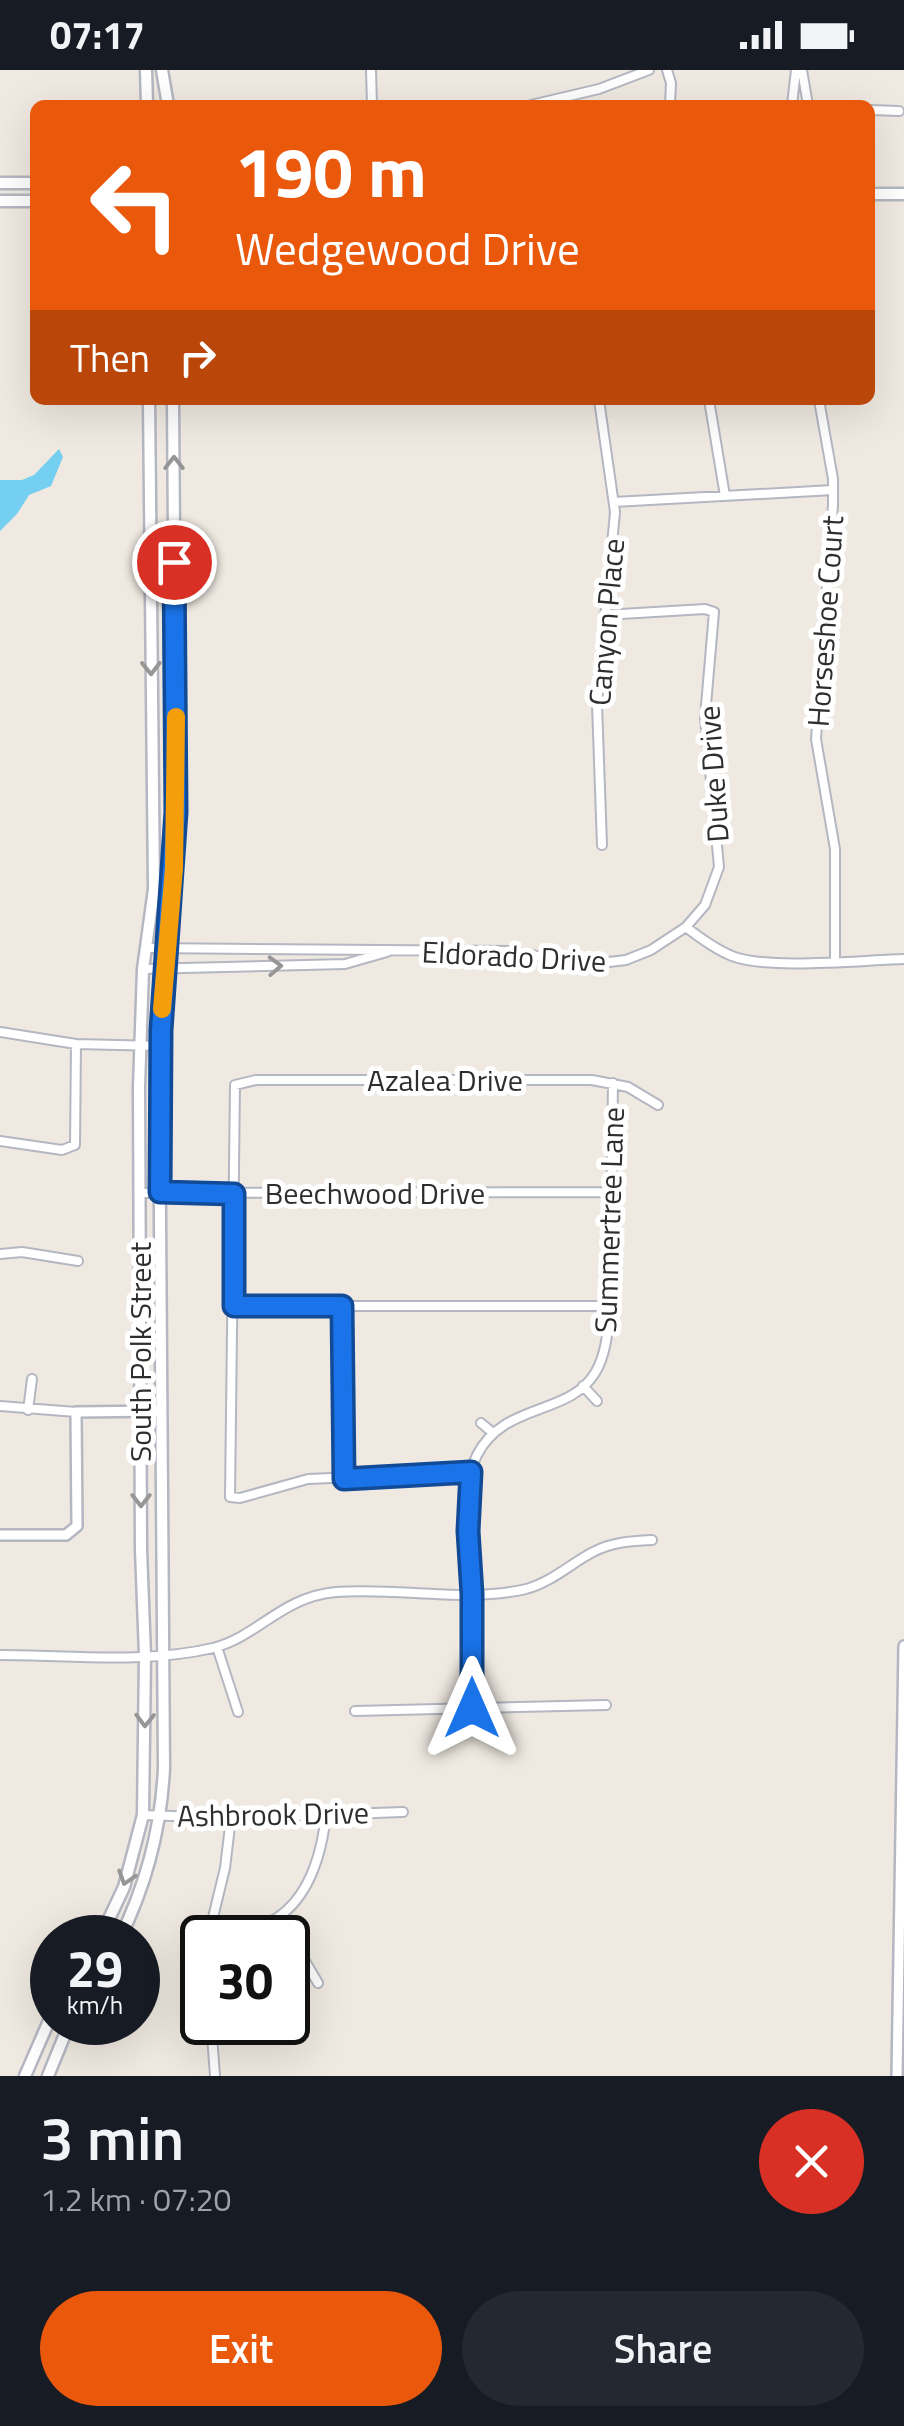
<!DOCTYPE html>
<meta charset="utf-8">
<style>
:root{--surface:#171b24;--page:#242831;--text:#f1f3f6;--muted:#9ea1a6;--accent:#ea580c}
body{margin:0;font-family:"Titillium Web",sans-serif;background:var(--page);color:var(--text);height:100vh;display:flex;flex-direction:column;font-size:38px;white-space:nowrap}
*{box-sizing:border-box;margin:0}
p{font-size:32px;color:var(--muted)}
.icon{flex:none;width:55px;height:55px;fill:none;stroke:currentColor;stroke-width:2;stroke-linecap:round;stroke-linejoin:round}
.map{position:relative;height:2006px;overflow:hidden}
.side{display:flex;flex-direction:column;background:var(--surface);flex:1}
.side>*{flex:none}
.top-card{position:absolute;left:30px;top:30px;width:845px;height:305px;border-radius:15px;box-shadow:0 10px 40px #0002;background:#ea580c;color:#fff;overflow:hidden}
.speed{position:absolute;left:30px;top:1845px;display:flex;gap:20px;font-size:50px;font-weight:700;text-align:center}
.speed>*{display:grid;place-content:center;width:130px;height:130px;border-radius:50%;background:var(--surface);box-shadow:0 10px 40px #0002;line-height:1}
.speed small{font-size:25px;font-weight:400}
.speed .limit{border:5px solid #111;border-radius:15px;background:#fff;color:#111}
.pin{position:absolute;display:grid;place-items:center;width:85px;height:85px;color:#fff;margin:-42px;border:5px solid #fff;border-radius:50%;box-shadow:0 2px 10px #0007}
.me{position:absolute;width:110px;margin:-55px;rotate:0deg;stroke-linejoin:round;filter:drop-shadow(0 0 8px #0008)}
.turn{display:flex;align-items:center;gap:35px;height:210px;padding:0 40px;font-size:45px}
.turn .icon{width:130px;height:130px;stroke-width:2.5}
.turn b{display:block;font-size:70px;line-height:85px}
.then{display:flex;align-items:center;height:95px;padding:0 40px;background:#0003;gap:20px;font-size:38px}
.round{display:grid;place-items:center;flex:none;width:105px;height:105px;border-radius:52px;background:var(--page)}
.overview{display:flex;align-items:center;justify-content:space-between;height:170px;padding:0 40px}
h1{font-size:60px;font-weight:600;line-height:75px}
.cta{display:flex;gap:20px;margin-top:auto;padding:20px 40px}
.cta a{flex:1;height:115px;border-radius:60px;background:var(--accent);color:#fff;font-size:40px;font-weight:600;line-height:115px;text-align:center}
.cta a+a{background:var(--page);color:var(--text)}
.status{display:flex;justify-content:space-between;align-items:center;height:70px;padding:0 50px;background:var(--surface);direction:ltr}
.status svg{height:28px;fill:currentColor}
.map>svg:first-child{display:block}
</style>
<div class="status"><b>07:17</b><svg viewBox="0 0 49 12"><path d="M0 12V9h3v3zM5 12V6h3v6zM10 12V3h3v9zM15 12V0h3v12zM26 1h20v11H26zM47 4h2v5h-2z"/></svg></div>
<div class="map">
<svg width="904" height="2006" viewBox="0 0 904 2006">
<rect width="100%" height="100%" fill="#efe9e1"/>
<path fill="#75cff0" d="M 59,379 L 63,387 L 51,416 L 29,425 L 17,444 L 0,461 L 0,410 L 22,410 L 34,405 Z"/>
<g fill="none" stroke-linecap="round" stroke-linejoin="round">
<g stroke="#b4b7c1" stroke-width="12">
<path id="minor" d="M 371,0 L 372,35
M 667,0 L 671,13 L 670,34
M 802,0 L 808,35
M 531,35 L 599,19 L 649,0
M 792,35 L 796,0
M 870,40 L 899,41
M 599,330 L 615,442 L 597,634 L 602,775
M 709,330 L 725,426
M 819,330 L 833,409 L 833,435 L 816,669 L 835,779 L 835,891
M 614,432 L 833,420
M 686,857 C 700,868 715,879 732,886 C 767,900 863,890 904,889
M 146,878 L 511,881 L 583,895 L 626,890 L 651,880 L 686,857 L 705,835 L 719,797 L 705,647 L 714,542 L 705,539 L 604,545
M 143,899 L 345,894 L 387,882
M 0,962 L 76,974 L 160,976
M 0,1071 L 62,1080 L 75,1075 L 76,974
M 139,1123 L 612,1122
M 0,1184 L 22,1182 L 78,1191
M 234,1236 L 610,1236
M 341,1236 L 344,1409
M 583,1316 L 597,1331
M 0,1336 L 76,1342
M 28,1340 L 32,1309
M 481,1353 L 493,1363
M 471,1402 L 308,1409 L 240,1428 L 230,1427 L 235,1015 L 256,1010 L 592,1010 L 628,1017 L 658,1035
M 217,1577 L 238,1642
M 0,1585 C 69,1585 145,1594 213,1578 C 259,1566 281,1527 336,1522 C 399,1517 465,1533 526,1519 C 552,1512 570,1494 593,1482 C 612,1472 631,1471 652,1470
M 472,1638 C 472,1600 474,1561 472,1522 C 470,1480 457,1425 477,1385 C 504,1332 569,1346 595,1303 C 607,1283 608,1258 610,1236 L 613,1013
M 355,1641 L 606,1635
M 143,1745 L 231,1748 L 403,1742
M 279,1847 L 318,1913
M 208,1863 C 288,1869 318,1816 326,1745
M 208,1868 L 225,1798 L 231,1748
M 211,1952 L 215,2006"/>
</g>
<g stroke="#b4b7c1" stroke-width="14">
<path id="tertiary" d="M 0,1465 L 66,1465 L 77,1456 L 76,1342 L 159,1341
M 897,2006 L 904,1576"/>
</g>
<g stroke="#b4b7c1" stroke-width="15">
<path id="secondary" d="M 146,0 L 147,35
M 162,0 L 168,35
M 0,113 L 35,113
M 870,124 L 904,124
M 0,131 L 35,131
M 100,1868 L 124,1817 L 143,1745 L 145,1585 L 141,1480 L 139,1017 L 143,899 L 154,819 L 149,330
M 120,1868 C 147,1813 161,1759 164,1698 L 159,1013 L 176,742 L 173,330
M 25,2006 L 52,1944
M 48,2006 L 70,1952"/>
</g>
<use href="#minor" stroke="#fff" stroke-width="8"/>
<use href="#tertiary" stroke="#fff" stroke-width="9"/>
<use href="#secondary" stroke="#fff" stroke-width="10"/>
</g>
<defs><path id="oneway-chevron" d="M-2-3.5L2.5 0L-2 3.5" fill="none" stroke-width="1.6" stroke-linecap="round" stroke-linejoin="round" transform="scale(2.5)"/></defs>
<g stroke="#969696">
<use href="#oneway-chevron" transform="translate(174 393) rotate(-90)"/>
<use href="#oneway-chevron" transform="translate(151 598) rotate(89)"/>
<use href="#oneway-chevron" transform="translate(275 896) rotate(-2)"/>
<use href="#oneway-chevron" transform="translate(141 1430) rotate(90)"/>
<use href="#oneway-chevron" transform="translate(145 1650) rotate(91)"/>
<use href="#oneway-chevron" transform="translate(126 1808) rotate(108)"/>
</g>
<g fill="none" stroke-linecap="round" stroke-linejoin="round">
<g stroke="#114b97" stroke-width="25">
<path id="route" d="M 174,492 L 176,742 L 161,960 L 160,1122 L 234,1124 L 234,1236 L 342,1236 L 344,1409 L 471,1402 L 468,1461 L 472,1524 L 472,1638"/>
</g>
<use href="#route" stroke="#1a73e8" stroke-width="18"/>
<path stroke="#f59e0b" stroke-width="18" d="M 162,939 L 174,798 L 176,647"/>
</g>
<g text-anchor="middle" dominant-baseline="central" stroke-width="10" stroke-linejoin="round" paint-order="stroke">
<g font-size="30" fill="#2e2e2e" stroke="#fff">
<text transform="translate(825 551) rotate(-86)">Horseshoe Court</text>
<text transform="translate(606 552) rotate(-85)">Canyon Place</text>
<text transform="translate(713 704) rotate(-94)">Duke Drive</text>
<text transform="translate(514 886) rotate(3)">Eldorado Drive</text>
<text x="445" y="1010">Azalea Drive</text>
<text x="375" y="1123">Beechwood Drive</text>
<text transform="translate(609 1150) rotate(-88)">Summertree Lane</text>
<text transform="translate(140 1282) rotate(-90)">South Polk Street</text>
<text transform="translate(273 1744) rotate(-1)">Ashbrook Drive</text>
</g>
</g>
</svg>
<div class="speed"><div>29<small>km/h</small></div><div class="limit">30</div></div>
<div class="pin" style="left:174px;top:492px;background:#d93025"><svg class="icon" aria-label="arrive" viewBox="0 0 24 24"><path d="M6 21V4h12l-3 4 3 4H6"/></svg></div>
<svg class="me" style="left:472px;top:1638px" viewBox="-20 -20 40 40"><path d="M0-17L14 15 0 8-14 15z" fill="#1a73e8" stroke="#fff" stroke-width="4"/></svg>
<div class="top-card">
<div class="turn"><svg class="icon" aria-label="left" viewBox="0 0 24 24"><path d="M17 20v-9H6M10 6l-5 5 5 5"/></svg><div><b>190 m</b>Wedgewood Drive</div></div>
<div class="then">Then<svg class="icon" aria-label="right" viewBox="0 0 24 24"><path d="M7 20v-9h11M14 6l5 5-5 5"/></svg></div>
</div>
</div>
<section class="side">
<div class="overview"><div><h1>3 min</h1><p>1.2 km · 07:20</p></div><a class="round" style="background:#d93025;color:#fff"><svg class="icon" aria-label="close" viewBox="0 0 24 24"><path d="M6 6l12 12M18 6L6 18"/></svg></a></div>
<div class="cta"><a>Exit</a><a>Share</a></div>
</section>
